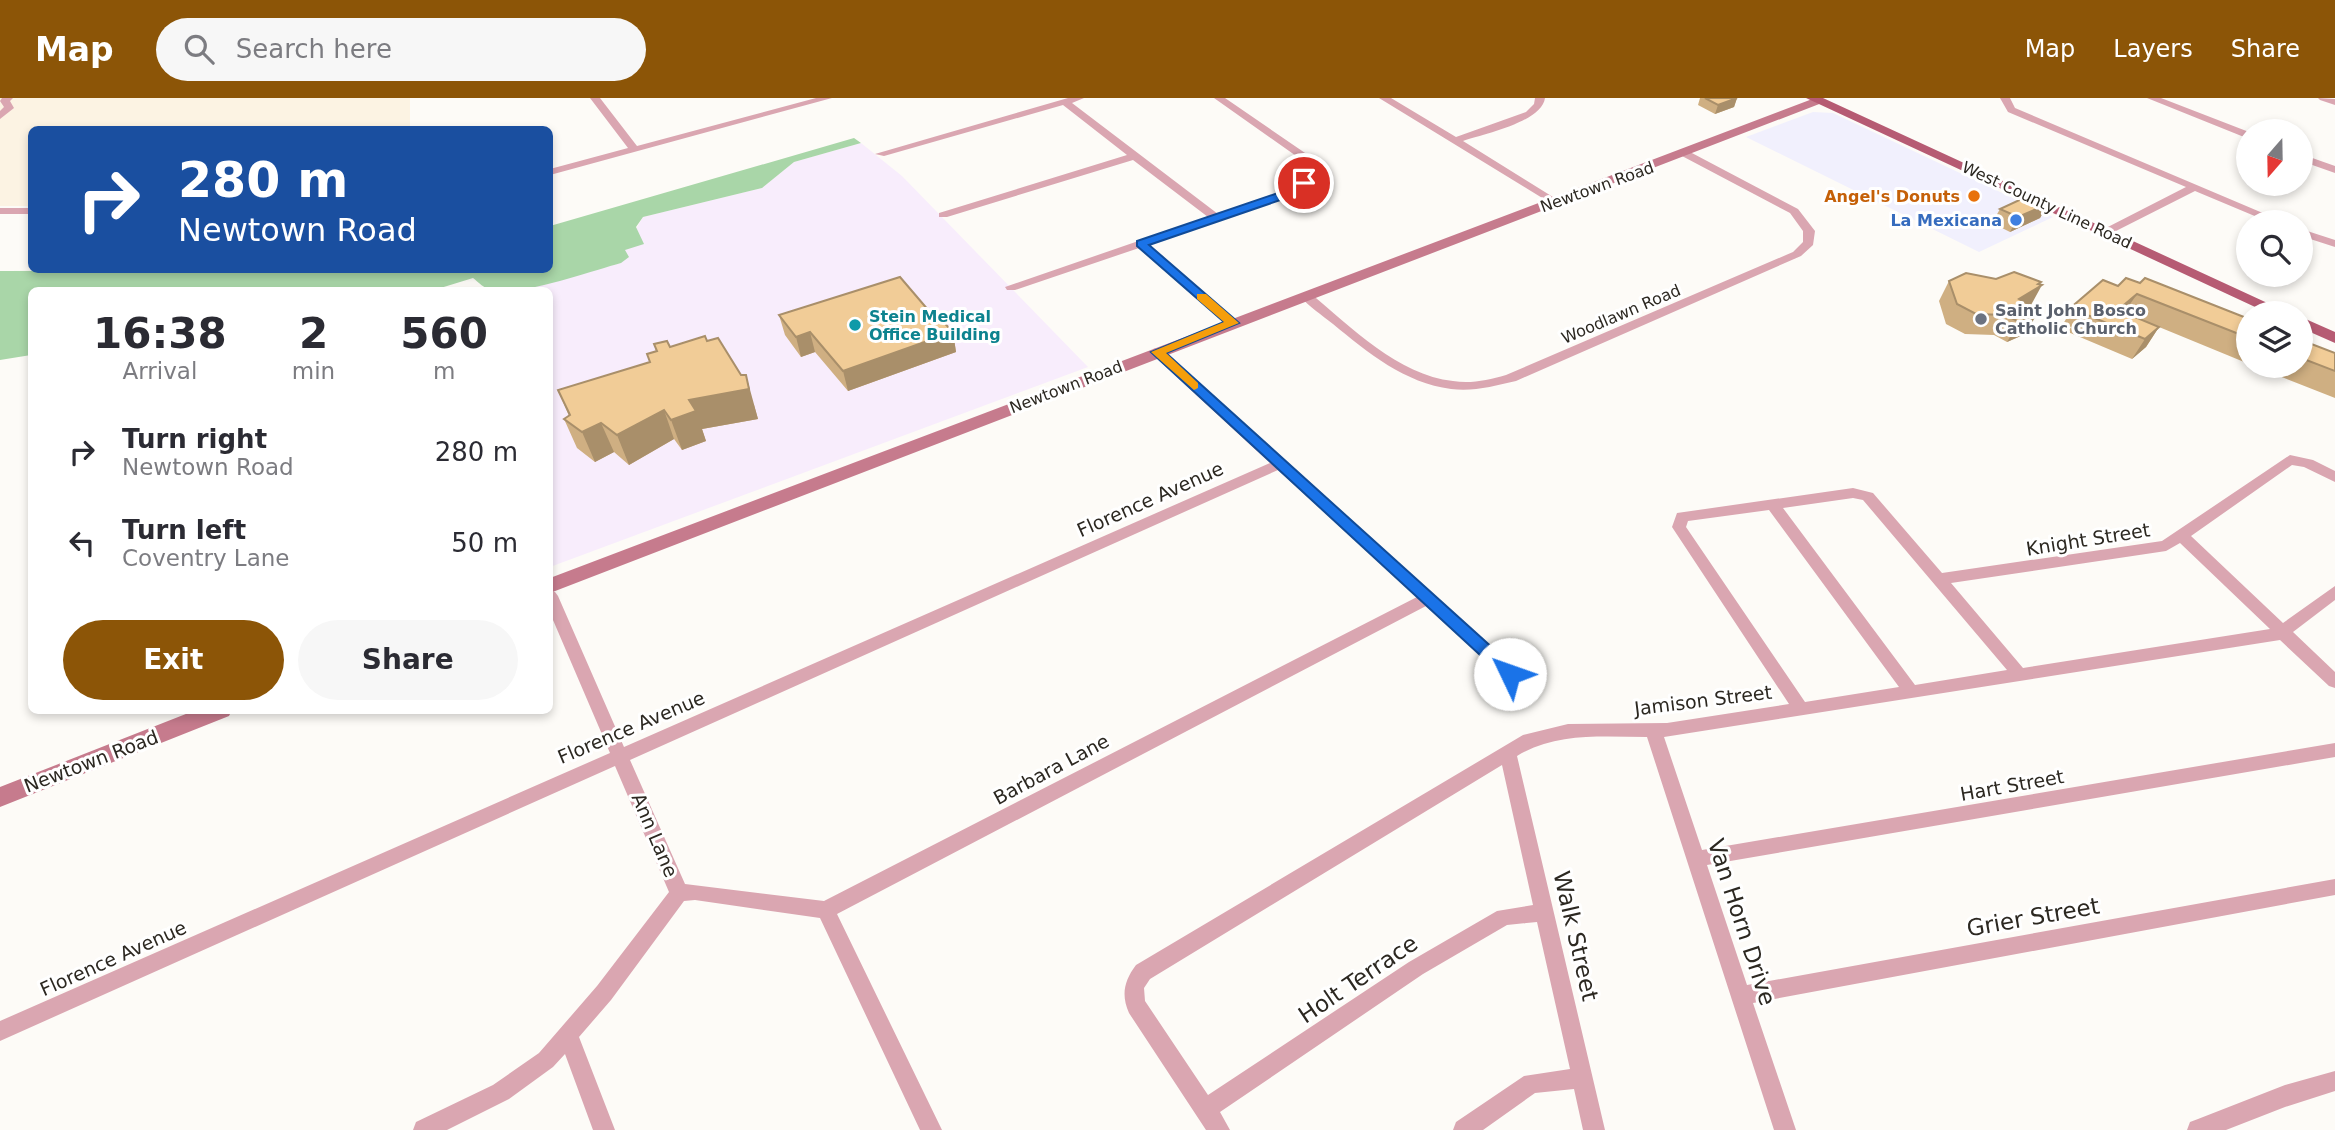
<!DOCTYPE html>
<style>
:root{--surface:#fff;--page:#f7f7f7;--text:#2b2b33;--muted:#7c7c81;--accent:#8c5507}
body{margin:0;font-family:"DejaVu Sans",sans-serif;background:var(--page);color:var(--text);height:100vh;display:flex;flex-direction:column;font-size:26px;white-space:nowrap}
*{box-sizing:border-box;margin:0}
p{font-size:23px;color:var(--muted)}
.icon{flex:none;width:38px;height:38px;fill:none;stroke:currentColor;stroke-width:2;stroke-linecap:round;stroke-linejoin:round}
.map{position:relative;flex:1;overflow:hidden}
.panel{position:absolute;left:28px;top:189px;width:525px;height:427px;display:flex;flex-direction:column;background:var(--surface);border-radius:10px;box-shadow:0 4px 10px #0003}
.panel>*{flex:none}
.top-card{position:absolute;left:28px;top:28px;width:525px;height:147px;border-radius:10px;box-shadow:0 4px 10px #0003;background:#1a4fa0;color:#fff;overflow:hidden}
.needle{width:46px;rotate:200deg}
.tools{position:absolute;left:2236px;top:21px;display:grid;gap:14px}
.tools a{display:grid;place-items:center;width:77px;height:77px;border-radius:50%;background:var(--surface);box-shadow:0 4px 10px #0003;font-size:35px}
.pin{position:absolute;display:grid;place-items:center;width:60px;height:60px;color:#fff;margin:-30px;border:4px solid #fff;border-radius:50%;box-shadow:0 2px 7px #0007}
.me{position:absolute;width:77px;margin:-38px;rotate:312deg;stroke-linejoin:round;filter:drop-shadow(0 0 5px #0008)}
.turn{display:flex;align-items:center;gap:24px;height:147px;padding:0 35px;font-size:32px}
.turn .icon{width:91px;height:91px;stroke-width:2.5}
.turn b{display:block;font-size:49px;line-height:60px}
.eta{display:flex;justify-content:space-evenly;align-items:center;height:119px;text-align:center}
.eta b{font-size:42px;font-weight:700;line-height:49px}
.cta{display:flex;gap:14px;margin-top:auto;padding:14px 35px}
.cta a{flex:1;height:80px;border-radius:42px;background:var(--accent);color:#fff;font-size:28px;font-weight:700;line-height:80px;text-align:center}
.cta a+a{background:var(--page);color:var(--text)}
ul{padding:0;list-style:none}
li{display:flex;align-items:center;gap:21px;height:91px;padding:0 35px}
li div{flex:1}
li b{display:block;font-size:26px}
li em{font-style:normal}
header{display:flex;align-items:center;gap:42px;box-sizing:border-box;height:98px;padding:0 35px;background:var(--accent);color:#fff}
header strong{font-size:33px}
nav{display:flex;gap:38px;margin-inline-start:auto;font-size:24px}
.search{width:490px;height:63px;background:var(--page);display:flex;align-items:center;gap:18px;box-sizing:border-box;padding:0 24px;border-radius:38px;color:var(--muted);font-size:26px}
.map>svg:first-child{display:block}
</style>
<header>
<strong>Map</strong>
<div class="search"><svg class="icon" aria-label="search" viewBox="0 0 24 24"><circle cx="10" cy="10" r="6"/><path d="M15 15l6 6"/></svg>Search here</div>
<nav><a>Map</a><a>Layers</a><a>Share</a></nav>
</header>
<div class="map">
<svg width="2335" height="1032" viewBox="0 0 2335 1032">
<rect width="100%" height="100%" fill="#fdfbf7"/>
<path fill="#f1f0fd" d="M 1813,14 L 1833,15 L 2053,119 L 1979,154 L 1746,39 Z"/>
<path fill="#fcf3e3" d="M 0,0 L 410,0 L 410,31 L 32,32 L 31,108 L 0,108 Z"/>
<path fill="#f8edfc" d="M 861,45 L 902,78 L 1088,269 L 550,469 L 550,192 L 511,192 L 621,165 L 624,152 L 643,119 L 762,90 L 794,64 Z"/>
<path fill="#a9d6a8" d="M 854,40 L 861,45 L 794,64 L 762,90 L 643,119 L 636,129 L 644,146 L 625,152 L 629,159 L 621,165 C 591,173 520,199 491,192 C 485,191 478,184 473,180 L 434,192 L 32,192 L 31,257 L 0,262 L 0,173 L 550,172 L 550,128 Z"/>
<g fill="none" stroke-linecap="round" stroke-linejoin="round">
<path fill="#daa6b1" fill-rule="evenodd" d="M 2,0 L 13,0 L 10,3 L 14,10 L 0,21 L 0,13 L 4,9 L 0,3 Z
M 590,0 L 600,0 L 637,48 L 816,0 L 832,0 L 550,77 L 550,71 L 628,50 Z
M 1068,0 L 1084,0 L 1072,5 L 1218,116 C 1246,107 1284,101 1303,77 L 1299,60 L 1214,0 L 1225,0 L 1308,57 L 1313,77 L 1303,91 L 1289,99 L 1149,147 L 1236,222 L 1236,228 L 1228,228 L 1139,150 L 1015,192 L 1007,192 L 1005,189 L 1208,119 L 1133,62 L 947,119 L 939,119 L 939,115 L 1127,57 L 1063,7 L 884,58 L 875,56 Z
M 1379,0 L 1391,0 L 1456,39 L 1526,14 L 1534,6 L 1535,0 L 1545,0 C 1542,24 1484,36 1463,43 L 1561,104 L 1552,106 Z
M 2000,0 L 2010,0 L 2015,10 L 2284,124 L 2269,124 L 2195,93 L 2110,136 L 2102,136 L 2102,132 L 2186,89 L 2008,14 Z
M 2147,0 L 2161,0 L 2249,34 L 2249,41 Z
M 2318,0 L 2335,1 L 2335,7 L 2320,2 Z
M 1682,54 L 1690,54 L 1798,111 L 1815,133 L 1813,147 L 1801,158 L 1516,283 C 1494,288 1473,294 1451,291 C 1405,285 1368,255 1333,226 C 1322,217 1309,209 1300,198 L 1306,194 L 1310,195 C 1351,229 1398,277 1453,283 C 1471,286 1488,282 1506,277 L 1793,154 L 1803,144 L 1803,133 L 1790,115 L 1682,58 Z
M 2301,56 L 2335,68 L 2335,75 L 2301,63 Z
M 0,110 L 32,110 L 32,116 L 0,116 Z
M 2301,131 L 2335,142 L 2335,149 L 2301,138 Z
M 1157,250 L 1161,251 L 1519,576 L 1517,580 L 1505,580 L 1426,508 L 837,816 L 942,1032 L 920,1032 L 820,820 L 695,802 L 684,803 L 611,902 L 579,939 L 615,1032 L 593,1032 L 565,956 L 553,969 L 509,1001 L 447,1032 L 413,1032 L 416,1024 L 493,987 L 539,955 L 597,888 L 669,794 L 615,668 L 0,943 L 0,923 L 610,655 L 550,515 L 550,493 L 555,494 L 558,498 L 624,649 L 1270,365 L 1153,257 L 1153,251 ZM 1278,372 L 1417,499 L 824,803 L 685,786 L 630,662 Z
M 2290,357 L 2313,362 L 2335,373 L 2335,384 L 2304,369 L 2292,367 L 2191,438 L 2283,525 L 2335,488 L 2335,502 L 2293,534 L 2335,574 L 2335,590 L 2329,588 L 2280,542 L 1664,639 L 1702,752 L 2335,645 L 2335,659 L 1707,767 L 1747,887 L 2335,781 L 2335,797 L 1753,905 L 1796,1032 L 1774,1032 L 1647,639 C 1603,639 1556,634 1517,658 L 1605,1032 L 1583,1032 L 1574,991 L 1535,995 L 1483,1032 L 1453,1032 L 1456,1024 L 1524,978 L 1570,971 L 1537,824 L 1507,827 L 1423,876 L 1220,1014 L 1230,1032 L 1206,1032 L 1129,915 C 1121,897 1124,883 1136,867 L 1523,637 L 1568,626 L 1667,625 L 1789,606 L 1672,429 L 1677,415 L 1853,390 L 1873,395 L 1942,475 L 2162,443 ZM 1853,400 L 1863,402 L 2007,572 L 1915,587 L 1783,410 ZM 1769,412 L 1899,589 L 1805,604 L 1686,429 L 1688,423 ZM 2180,445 L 2270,531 L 2023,570 L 1951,485 L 2166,453 ZM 1502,667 L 1533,807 L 1497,813 L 1409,864 L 1208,997 L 1145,903 L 1144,890 L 1150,881 Z
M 2335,973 L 2335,993 L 2285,1009 L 2226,1032 L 2187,1032 L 2190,1024 L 2198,1021 L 2285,987 Z"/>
<path fill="#c67b8d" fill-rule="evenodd" d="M 1815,0 L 1827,3 L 550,495 L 550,480 Z
M 196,612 L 232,612 L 229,618 L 0,709 L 0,689 Z"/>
<path fill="#b65b73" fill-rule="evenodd" d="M 1806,0 L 1823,0 L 2289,215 L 2268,215 Z
M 2301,219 L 2335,234 L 2335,245 L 2301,230 Z"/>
</g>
<path fill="#cfaf82" d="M 1700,0 L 1737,0 L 1734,9 L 1715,16 L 1698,7 Z
M 2048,106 L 2040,120 L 2010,134 L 1992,125 L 2000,111 Z
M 1996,181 L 2041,184 L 2030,207 L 2028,232 L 2026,233 L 2023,237 L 2007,244 L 1994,237 L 1965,236 L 1946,226 L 1939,203 L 1949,183 Z
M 2140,185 L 2249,221 L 2249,266 L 2159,229 L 2146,249 L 2132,261 L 2068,234 L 2071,229 L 2063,226 L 2075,206 L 2118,188 Z
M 929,213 L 953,234 L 956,254 L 848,293 L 815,254 L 801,259 L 785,237 L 779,217 Z
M 2301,242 L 2335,255 L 2335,300 L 2254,268 L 2301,268 Z
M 707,243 L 754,307 L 758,321 L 702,331 L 706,343 L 682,352 L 674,341 L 629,367 L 614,354 L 595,364 L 577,350 L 564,321 L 569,318 L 558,292 L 650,264 L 656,253 L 654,246 L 670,249 Z"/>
<path fill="#a98f6a" d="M 1737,0 L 1734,9 L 1715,16 L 1718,7 Z
M 2048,106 L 2040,120 L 2010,134 L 2018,119 Z
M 2041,184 L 2038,190 L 2042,187 L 2031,207 L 2019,201 Z
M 2137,196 L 2124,215 L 2118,212 Z
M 2039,212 L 2028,232 L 2026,233 L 2023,237 L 2007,244 L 2019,224 Z
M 2159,229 L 2146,249 L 2132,261 L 2145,241 Z
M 810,234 L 815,254 L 801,259 L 796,239 Z
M 953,234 L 956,254 L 848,293 L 843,273 Z
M 746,277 L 758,321 L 702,331 L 706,343 L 682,352 L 671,322 L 689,302 Z
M 664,312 L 674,341 L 629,367 L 617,337 Z
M 601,325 L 614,354 L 595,364 L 582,334 Z"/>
<path fill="#f1cc97" stroke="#a98f6a" stroke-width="2" d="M 1705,0 L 1737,0 L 1718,7 Z
M 2030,97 L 2048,106 L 2018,119 L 2000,111 Z
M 2014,174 L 2041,184 L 2038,186 L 2042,187 L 2019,201 L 2039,212 L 2032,215 L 2035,217 L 2019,224 L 2006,217 L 1976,216 L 1957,206 L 1949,183 L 1966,175 L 1996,181 Z
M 900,179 L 929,213 L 932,212 L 953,234 L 843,273 L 810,234 L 796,239 L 779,217 Z
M 2126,180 L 2140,185 L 2145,180 L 2249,221 L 2249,240 L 2137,196 L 2118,212 L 2159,229 L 2145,241 L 2080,214 L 2085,210 L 2075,206 L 2103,182 L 2118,188 Z
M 705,238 L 707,243 L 718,240 L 741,277 L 746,277 L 749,291 L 689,302 L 696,313 L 671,322 L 664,312 L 617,337 L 601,325 L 582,334 L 564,321 L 570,317 L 558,292 L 650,264 L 647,256 L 657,253 L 654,246 L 667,243 L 670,249 Z
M 2301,242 L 2335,255 L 2335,273 L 2301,260 Z"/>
<path fill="#1a73e8" stroke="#114b97" stroke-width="2" d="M 1304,81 L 1307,82 L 1307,87 L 1289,99 L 1149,147 L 1239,225 L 1166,255 L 1516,571 L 1516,580 L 1505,580 L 1151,254 L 1224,224 L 1137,148 L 1137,143 L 1281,94 Z"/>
<path fill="#f59e0b" d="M 1197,196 L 1206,196 L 1239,225 L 1166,255 L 1198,285 L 1198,290 L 1194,292 L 1151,254 L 1224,224 L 1197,201 Z"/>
<circle fill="#e8710a" stroke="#fff" stroke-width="2.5" cx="1974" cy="98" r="7"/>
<circle fill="#3f7fe0" stroke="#fff" stroke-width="2.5" cx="2016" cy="122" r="7"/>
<circle fill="#6b7280" stroke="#fff" stroke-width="2.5" cx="1981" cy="221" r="7"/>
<circle fill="#0f9aa8" stroke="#fff" stroke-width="2.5" cx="855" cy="227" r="7"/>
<g text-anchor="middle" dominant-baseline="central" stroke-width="6" stroke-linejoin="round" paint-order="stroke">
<g font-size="16" fill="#2c2821" stroke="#fff">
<text transform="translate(1597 89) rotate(-20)">Newtown Road</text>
<text transform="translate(2047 107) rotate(25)">West County Line Road</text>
<text transform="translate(1621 216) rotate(-23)">Woodlawn Road</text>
<text transform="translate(1066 289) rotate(-21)">Newtown Road</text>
</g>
<g font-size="16" font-weight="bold" fill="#c56008" stroke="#fff" text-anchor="end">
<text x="1960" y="98">Angel's Donuts</text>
</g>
<g font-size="16" font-weight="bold" fill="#366cbe" stroke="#fff" text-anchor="end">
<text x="2002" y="122">La Mexicana</text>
</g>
<g font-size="16" font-weight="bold" fill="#5b616d" stroke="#fff" text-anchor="start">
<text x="1995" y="212">Saint John Bosco<tspan x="1995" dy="18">Catholic Church</tspan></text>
</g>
<g font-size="16" font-weight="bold" fill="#0d838f" stroke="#fff" text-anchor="start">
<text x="869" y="218">Stein Medical<tspan x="869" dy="18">Office Building</tspan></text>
</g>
<g font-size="19" fill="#2c2821" stroke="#fff">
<text transform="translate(1150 401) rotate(-24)">Florence Avenue</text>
<text transform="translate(2088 441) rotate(-9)">Knight Street</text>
<text transform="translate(1703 602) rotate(-7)">Jamison Street</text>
<text transform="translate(631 629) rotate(-23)">Florence Avenue</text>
<text transform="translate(91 663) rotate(-21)">Newtown Road</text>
<text transform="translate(1051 671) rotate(-28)">Barbara Lane</text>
<text transform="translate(2012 687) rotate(-10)">Hart Street</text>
<text transform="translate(655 737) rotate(67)">Ann Lane</text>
<text transform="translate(113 860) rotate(-24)">Florence Avenue</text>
</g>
<g font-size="23" fill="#2c2821" stroke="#fff">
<text transform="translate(2033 819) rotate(-10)">Grier Street</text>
<text transform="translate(1742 824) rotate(72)">Van Horn Drive</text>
<text transform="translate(1576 838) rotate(77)">Walk Street</text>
<text transform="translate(1358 881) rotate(-34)">Holt Terrace</text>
</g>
</g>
</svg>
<div class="tools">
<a><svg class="needle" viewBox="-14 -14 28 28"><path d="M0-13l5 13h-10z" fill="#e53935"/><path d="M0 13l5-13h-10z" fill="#7c7c81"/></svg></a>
<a><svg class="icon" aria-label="search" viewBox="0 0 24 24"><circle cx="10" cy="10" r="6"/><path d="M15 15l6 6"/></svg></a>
<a><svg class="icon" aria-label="layers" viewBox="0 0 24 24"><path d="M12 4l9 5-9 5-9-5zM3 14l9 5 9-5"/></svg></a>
</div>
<div class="pin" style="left:1304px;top:85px;background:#d93025"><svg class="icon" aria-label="arrive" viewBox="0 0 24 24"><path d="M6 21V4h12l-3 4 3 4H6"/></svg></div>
<svg class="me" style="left:1510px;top:576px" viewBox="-20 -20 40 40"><circle r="19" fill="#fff"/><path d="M0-13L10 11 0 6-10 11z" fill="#1a73e8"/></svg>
<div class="top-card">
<div class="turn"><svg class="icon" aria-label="right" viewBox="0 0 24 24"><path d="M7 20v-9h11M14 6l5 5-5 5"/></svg><div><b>280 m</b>Newtown Road</div></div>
</div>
<section class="panel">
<div class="eta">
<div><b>16:38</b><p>Arrival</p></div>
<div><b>2</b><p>min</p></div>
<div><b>560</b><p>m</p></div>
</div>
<ul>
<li><svg class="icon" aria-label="right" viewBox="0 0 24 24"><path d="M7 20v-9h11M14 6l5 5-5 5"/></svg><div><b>Turn right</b><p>Newtown Road</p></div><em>280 m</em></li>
<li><svg class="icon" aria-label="left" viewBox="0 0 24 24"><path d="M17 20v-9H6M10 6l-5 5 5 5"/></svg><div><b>Turn left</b><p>Coventry Lane</p></div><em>50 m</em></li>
</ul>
<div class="cta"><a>Exit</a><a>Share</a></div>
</section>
</div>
